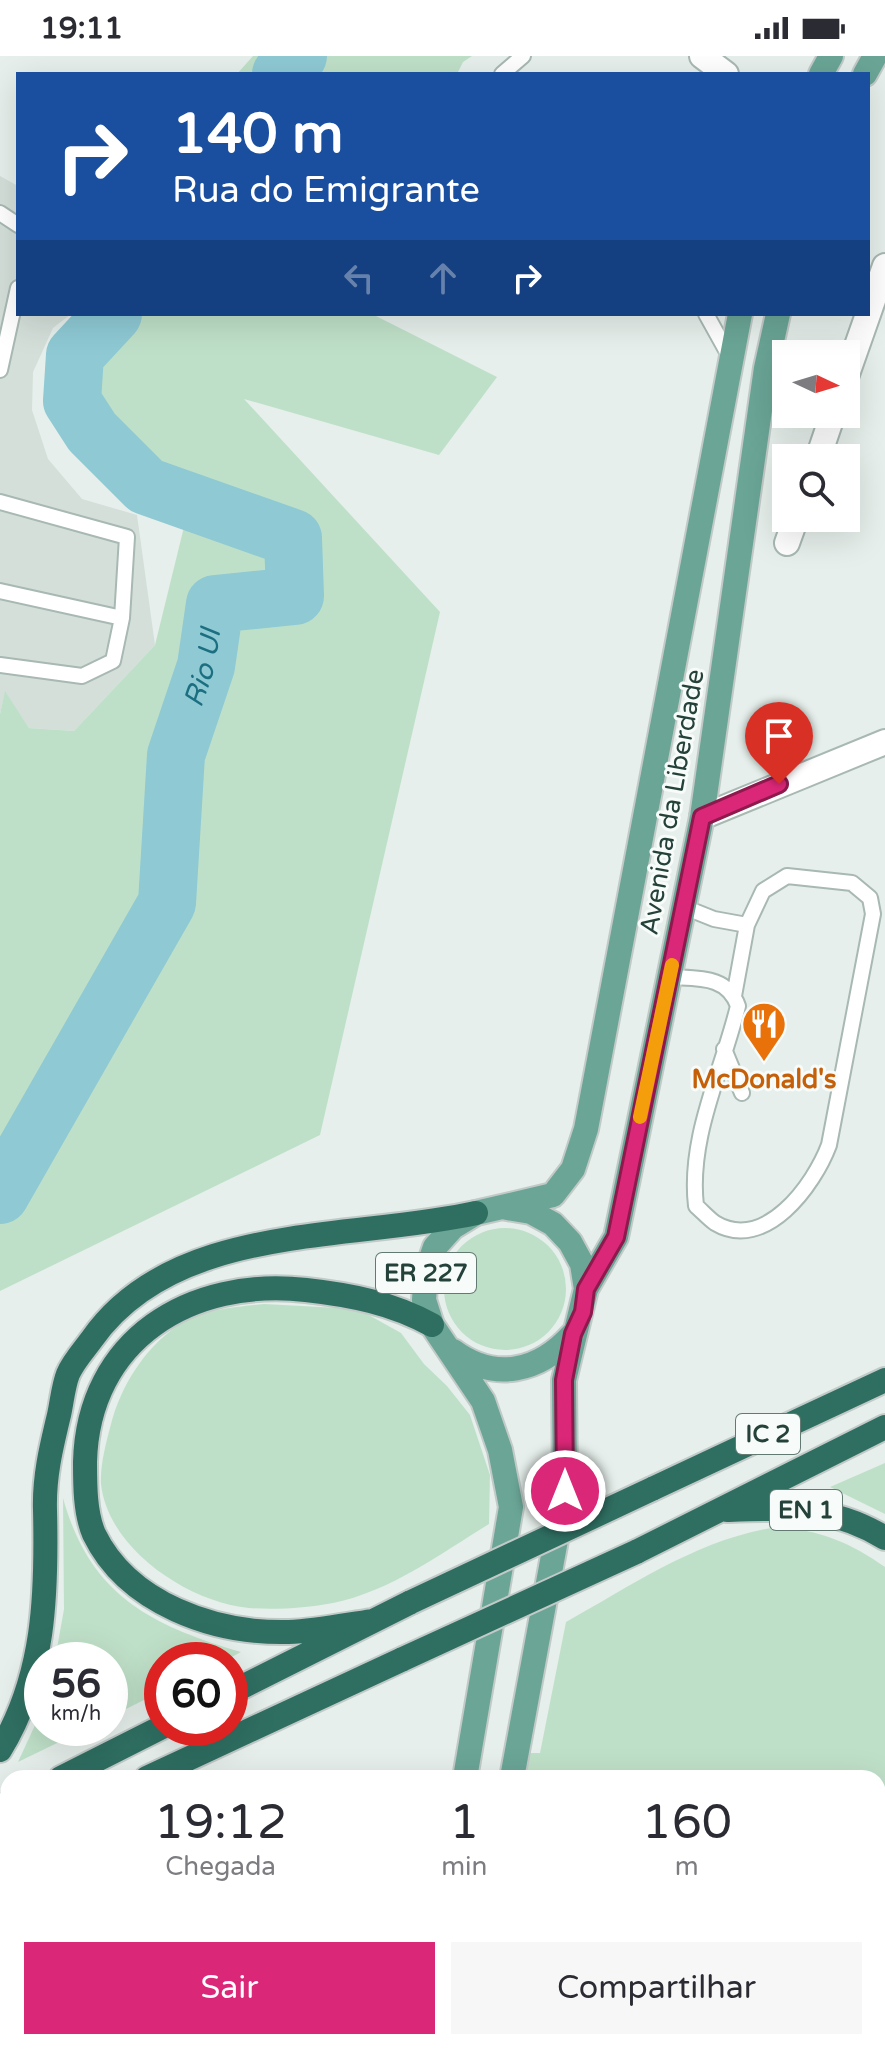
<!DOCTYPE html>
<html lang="pt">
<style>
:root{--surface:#fff;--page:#f7f7f7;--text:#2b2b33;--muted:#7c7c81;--accent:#db2777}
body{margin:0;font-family:"Varela Round",sans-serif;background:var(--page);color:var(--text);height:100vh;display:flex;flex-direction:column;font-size:30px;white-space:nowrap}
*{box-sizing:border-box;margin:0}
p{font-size:26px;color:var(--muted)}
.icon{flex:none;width:44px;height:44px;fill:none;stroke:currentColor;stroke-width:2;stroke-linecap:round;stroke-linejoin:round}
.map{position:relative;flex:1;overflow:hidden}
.sheet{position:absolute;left:0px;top:1714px;width:886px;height:280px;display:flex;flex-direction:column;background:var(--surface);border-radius:24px 24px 0 0;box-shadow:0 8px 32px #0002}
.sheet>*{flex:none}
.guide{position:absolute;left:16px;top:16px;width:854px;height:244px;border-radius:0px;box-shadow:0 8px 32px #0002;background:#1a4fa0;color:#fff;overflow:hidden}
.needle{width:52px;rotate:94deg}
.tools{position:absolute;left:772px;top:284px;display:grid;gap:16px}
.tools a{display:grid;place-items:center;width:88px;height:88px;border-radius:0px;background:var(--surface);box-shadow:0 8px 32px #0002;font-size:40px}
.speed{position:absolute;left:24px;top:1586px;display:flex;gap:16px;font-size:40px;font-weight:700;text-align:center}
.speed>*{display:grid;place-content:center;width:104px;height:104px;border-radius:50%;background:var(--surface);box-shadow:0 8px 32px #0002;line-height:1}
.speed small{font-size:20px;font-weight:400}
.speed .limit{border:12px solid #d22;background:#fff;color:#111}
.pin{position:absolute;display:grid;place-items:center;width:68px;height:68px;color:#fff;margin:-82px -34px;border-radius:50% 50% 50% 0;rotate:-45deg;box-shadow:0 0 8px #0007}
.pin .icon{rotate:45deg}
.me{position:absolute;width:88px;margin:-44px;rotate:0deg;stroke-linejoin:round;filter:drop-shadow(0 0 6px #0008)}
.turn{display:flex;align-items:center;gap:28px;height:168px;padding:0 24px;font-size:36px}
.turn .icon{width:104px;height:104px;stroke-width:2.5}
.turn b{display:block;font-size:56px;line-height:68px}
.lanes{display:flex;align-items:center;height:76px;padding:0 24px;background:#0003;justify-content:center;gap:40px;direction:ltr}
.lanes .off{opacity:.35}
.eta{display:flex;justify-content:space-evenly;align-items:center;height:136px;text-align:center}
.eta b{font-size:48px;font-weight:600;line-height:56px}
.primary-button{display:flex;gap:16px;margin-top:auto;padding:16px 24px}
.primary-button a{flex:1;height:92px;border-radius:0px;background:var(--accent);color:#fff;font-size:32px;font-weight:600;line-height:92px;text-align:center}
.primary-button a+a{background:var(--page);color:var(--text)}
.status{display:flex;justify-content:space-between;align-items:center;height:56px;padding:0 40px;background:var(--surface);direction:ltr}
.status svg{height:22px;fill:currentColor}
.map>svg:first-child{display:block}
</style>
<div class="status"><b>19:11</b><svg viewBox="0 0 49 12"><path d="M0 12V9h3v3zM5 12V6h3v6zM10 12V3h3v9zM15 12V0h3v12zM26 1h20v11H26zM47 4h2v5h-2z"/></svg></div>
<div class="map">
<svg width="885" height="1994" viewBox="0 0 885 1994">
<rect width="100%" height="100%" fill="#e6efeb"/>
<path fill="#d4dfda" d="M 0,120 L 18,130 L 18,258 L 71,258 L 53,272 L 33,316 L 32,354 L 48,403 L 82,443 L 137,459 L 155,589 L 74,675 L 29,672 L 5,637 L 0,658 Z"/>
<path fill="#bfe0c8" d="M 253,0 L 472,0 L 463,6 L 457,18 L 237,18 Z
M 146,258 L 372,258 L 497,321 L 439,399 L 244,343 L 440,556 L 320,1079 L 0,1235 L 0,658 L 5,635 L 29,672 L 74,675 L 155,589 L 196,422 L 87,395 L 79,326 L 105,291 L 104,276 Z
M444 1233a61 61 0 1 1 122 0a61 61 0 1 1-122 0Z
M 264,1248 L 358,1253 L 401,1277 L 424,1308 L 447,1330 L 470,1359 L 490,1419 L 489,1468 C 440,1498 391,1535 333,1547 C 307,1552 275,1554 249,1552 C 188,1546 108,1493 101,1428 C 100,1409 106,1387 111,1368 C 121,1330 144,1293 177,1270 C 201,1253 237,1251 264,1248 Z
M 885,1407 L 885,1458 L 830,1431 Z
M 63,1442 C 90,1539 150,1569 241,1596 L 226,1604 L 162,1604 L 162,1635 L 110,1661 L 110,1604 L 55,1604 L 64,1553 Z
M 778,1471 C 820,1474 851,1487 885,1511 L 885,1868 L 878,1877 L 878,1722 L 522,1722 L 527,1697 L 540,1697 L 566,1566 C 633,1529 700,1482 778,1471 Z
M 42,1654 L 42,1672 L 88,1672 L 18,1706 Z"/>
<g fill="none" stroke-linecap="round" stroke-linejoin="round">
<g stroke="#8ec9d4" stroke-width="58">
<path d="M 281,18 L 298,0"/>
<path id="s1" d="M 0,1139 L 167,847 L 176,699 L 206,610 L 215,548 L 295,540 L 293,482 L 146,430 L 92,376 L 72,345 L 75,299 L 113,258"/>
</g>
<g stroke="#a8b8b2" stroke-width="18">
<path id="lane" d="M 502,18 L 523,0
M 0,157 L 18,169
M 706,258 L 731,303
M 0,314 L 18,232
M 0,446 L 127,481 L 122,562 L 0,535
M 0,609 L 82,620 L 113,605 L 122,562
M 669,921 C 698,923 727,919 738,950 C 722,1016 688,1081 696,1150 C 702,1155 708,1162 715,1167 C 765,1197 814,1129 829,1089 L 873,858 L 870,842 L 852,827 L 787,820 L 763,835 L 747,869 L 714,863 L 684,851
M 734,940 L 747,869
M 724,993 L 742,1037"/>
</g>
<g stroke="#a8b8b2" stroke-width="28">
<path id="street" d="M 702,0 L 726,18
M 846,321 L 885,210
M 818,402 L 833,358
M 787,487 L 796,462
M 702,761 L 885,686"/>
</g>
<g stroke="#c2cac8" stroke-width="28">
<path id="primary" d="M 821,18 L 831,0
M 865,18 L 875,0
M 507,1152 L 531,1156 L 553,1168 L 570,1186 L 582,1208 L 586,1233 L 564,1324 L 565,1435 L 512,1722
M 586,1233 L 616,1181 L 702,761 L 766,312 L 778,258
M 453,1295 C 495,1326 539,1316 573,1278
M 465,1722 L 511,1451 L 500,1394 L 483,1345 L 432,1269 L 424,1244 L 426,1217 L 435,1191 L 453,1171 L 476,1157 L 553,1139 L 573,1113 L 586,1073 L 740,258
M 304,1994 L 313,1986
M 406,1994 L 425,1986"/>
</g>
<g stroke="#c2cac8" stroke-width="28">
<path id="highway" d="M 652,1433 L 885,1324
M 727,1454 C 786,1452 833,1450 885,1482
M 636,1496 L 885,1371
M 372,1565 C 345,1569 316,1575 289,1576 C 215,1578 128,1548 94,1478 C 85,1457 85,1429 85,1406 C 88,1283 191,1221 306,1234 C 351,1239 392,1247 432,1269
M 230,1637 L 411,1546
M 0,1694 C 45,1621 47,1537 45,1454 C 44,1421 51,1392 59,1359 C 62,1346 63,1331 68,1318 C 73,1306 84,1294 92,1283 C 174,1166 351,1185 476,1157
M 61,1722 L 162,1671
M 147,1722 L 403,1603
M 0,1749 L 8,1746
M 0,1790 L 8,1787
M 878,1908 L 885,1902
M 878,1954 L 885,1948
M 517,1986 L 533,1994
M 670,1986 L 683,1990 L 727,1986
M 825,1994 L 840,1986"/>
</g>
<use href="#lane" stroke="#fff" stroke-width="14"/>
<use href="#street" stroke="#fff" stroke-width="24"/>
<use href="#primary" stroke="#6aa596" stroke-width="24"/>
<use href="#highway" stroke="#2f6f62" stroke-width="24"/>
<g stroke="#c2cac8" stroke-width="28" stroke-linecap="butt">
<path id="highway-bridge" d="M 411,1546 L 652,1433
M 403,1603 L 636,1496"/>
</g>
<use href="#highway-bridge" stroke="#2f6f62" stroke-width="24"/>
</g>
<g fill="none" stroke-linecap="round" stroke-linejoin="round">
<g stroke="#8e194d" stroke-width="20">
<path id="route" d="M 565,1435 L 564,1324 L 573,1278 L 583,1256 L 586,1233 L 616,1181 L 702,761 L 779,728"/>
</g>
<use href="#route" stroke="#db2777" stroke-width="14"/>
<path stroke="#f59e0b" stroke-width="14" d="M 640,1061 L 672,909"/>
</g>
<defs>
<g id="restaurant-pin" transform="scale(2.3)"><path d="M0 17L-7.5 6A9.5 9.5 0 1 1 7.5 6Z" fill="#e8710a" stroke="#f7fbf9"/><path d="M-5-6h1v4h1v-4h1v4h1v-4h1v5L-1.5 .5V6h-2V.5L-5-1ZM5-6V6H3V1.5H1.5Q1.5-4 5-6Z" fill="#fff"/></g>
</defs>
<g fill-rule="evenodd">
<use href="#restaurant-pin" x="764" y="968"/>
</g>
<g text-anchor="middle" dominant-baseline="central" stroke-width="6" stroke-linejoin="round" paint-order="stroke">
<g fill="#f7fbf9" stroke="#637a73" stroke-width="2">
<rect x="376" y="1197" width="100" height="40" rx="6"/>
<rect x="736" y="1358" width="64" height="40" rx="6"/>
<rect x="770" y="1434" width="72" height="40" rx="6"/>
</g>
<g font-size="24" font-weight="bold" fill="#24423a">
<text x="426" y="1217">ER 227</text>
<text x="768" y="1378">IC 2</text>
<text x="806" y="1454">EN 1</text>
</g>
<g font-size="26" fill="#24423a" stroke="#f7fbf9">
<text transform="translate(672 746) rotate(-80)">Avenida da Liberdade</text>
</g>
<g font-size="26" font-weight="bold" fill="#c56008" stroke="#f7fbf9">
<text x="764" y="1023">McDonald's</text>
</g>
<g font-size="28" font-style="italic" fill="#1c6f80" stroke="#f7fbf9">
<text stroke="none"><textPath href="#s1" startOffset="576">Rio Ul</textPath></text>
</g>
</g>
</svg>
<div class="tools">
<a><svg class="needle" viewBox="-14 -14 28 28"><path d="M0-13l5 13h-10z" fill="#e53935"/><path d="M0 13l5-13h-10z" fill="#7c7c81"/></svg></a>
<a><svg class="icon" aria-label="search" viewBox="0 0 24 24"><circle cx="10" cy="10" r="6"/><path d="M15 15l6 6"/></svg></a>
</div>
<div class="speed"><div>56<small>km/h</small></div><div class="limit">60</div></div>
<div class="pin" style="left:779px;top:728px;background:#d93025"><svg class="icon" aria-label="arrive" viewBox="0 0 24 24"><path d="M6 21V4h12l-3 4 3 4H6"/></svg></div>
<svg class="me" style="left:565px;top:1435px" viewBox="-20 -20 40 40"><circle r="17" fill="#db2777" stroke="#fff" stroke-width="3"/><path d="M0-11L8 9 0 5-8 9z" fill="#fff"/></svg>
<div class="guide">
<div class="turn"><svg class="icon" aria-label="right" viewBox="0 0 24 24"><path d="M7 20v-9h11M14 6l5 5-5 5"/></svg><div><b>140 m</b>Rua do Emigrante</div></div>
<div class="lanes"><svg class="icon off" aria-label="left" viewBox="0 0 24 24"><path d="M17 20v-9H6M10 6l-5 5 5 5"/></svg><svg class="icon off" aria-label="ahead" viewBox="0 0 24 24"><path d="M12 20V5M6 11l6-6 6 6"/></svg><svg class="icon" aria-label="right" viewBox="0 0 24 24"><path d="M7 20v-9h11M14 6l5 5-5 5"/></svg></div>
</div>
<section class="sheet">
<div class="eta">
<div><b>19:12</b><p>Chegada</p></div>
<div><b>1</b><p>min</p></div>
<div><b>160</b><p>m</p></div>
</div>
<div class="primary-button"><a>Sair</a><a>Compartilhar</a></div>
</section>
</div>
